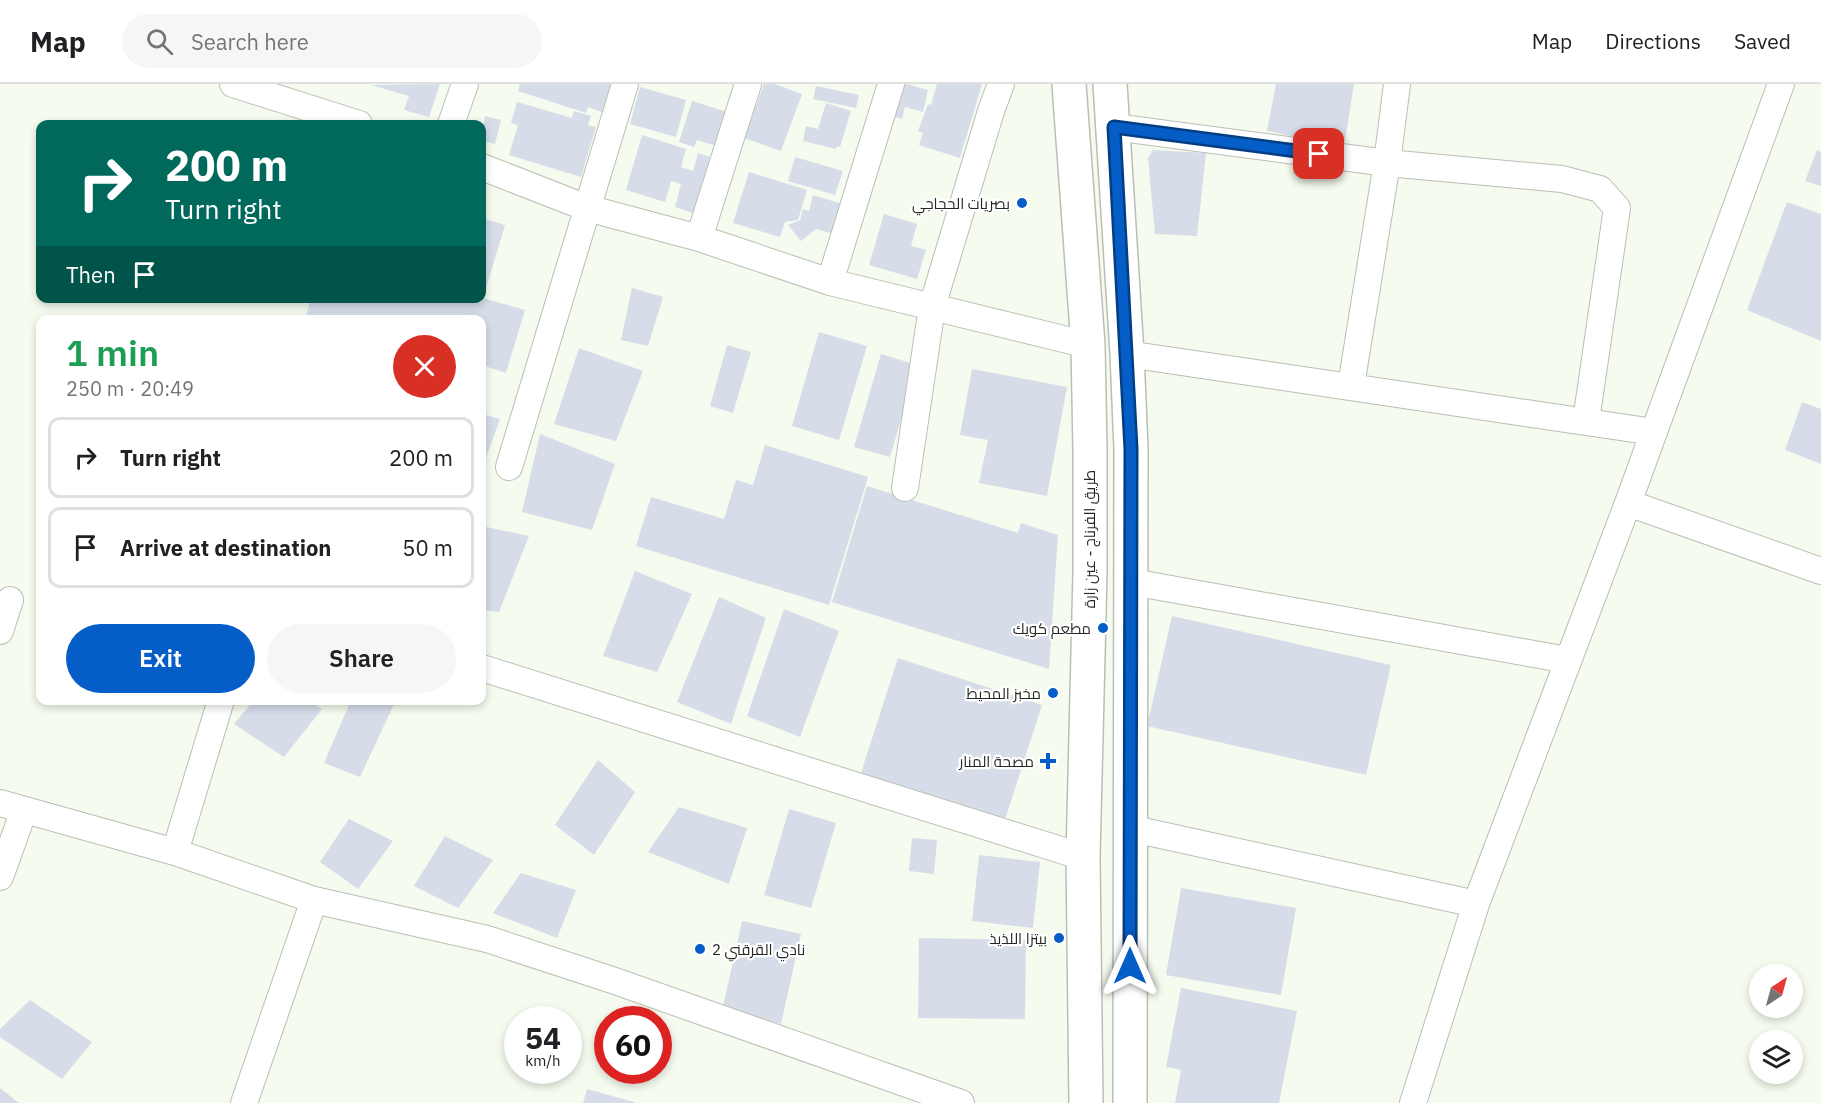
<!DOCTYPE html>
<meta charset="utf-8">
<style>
:root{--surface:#fff;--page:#f6f6f6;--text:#202124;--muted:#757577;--line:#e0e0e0;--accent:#055ec8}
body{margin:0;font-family:"IBM Plex Sans",Cairo,sans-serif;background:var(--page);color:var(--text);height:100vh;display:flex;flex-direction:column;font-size:22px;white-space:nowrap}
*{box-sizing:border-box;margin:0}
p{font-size:20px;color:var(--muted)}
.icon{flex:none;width:33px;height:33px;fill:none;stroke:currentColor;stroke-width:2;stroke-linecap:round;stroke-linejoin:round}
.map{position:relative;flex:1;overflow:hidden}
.panel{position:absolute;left:36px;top:231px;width:450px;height:390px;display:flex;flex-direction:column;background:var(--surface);border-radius:12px;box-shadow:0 3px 9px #0003}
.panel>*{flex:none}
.hud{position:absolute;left:36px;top:36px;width:450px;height:183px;border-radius:12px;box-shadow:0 3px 9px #0003;background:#00695c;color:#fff;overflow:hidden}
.needle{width:39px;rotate:36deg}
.fabs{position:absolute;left:1749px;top:880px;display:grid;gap:12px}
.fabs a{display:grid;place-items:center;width:54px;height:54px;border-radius:50%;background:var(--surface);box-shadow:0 3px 9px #0003;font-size:30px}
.speed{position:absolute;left:504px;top:922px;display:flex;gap:12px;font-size:30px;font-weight:700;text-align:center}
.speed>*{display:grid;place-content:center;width:78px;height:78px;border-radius:50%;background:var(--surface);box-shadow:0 3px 9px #0003;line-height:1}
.speed small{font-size:15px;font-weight:400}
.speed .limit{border:9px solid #d22;background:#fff;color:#111}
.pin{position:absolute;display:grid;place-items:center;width:51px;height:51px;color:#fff;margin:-26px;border-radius:12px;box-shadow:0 3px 9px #0006}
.me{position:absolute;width:66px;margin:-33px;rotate:0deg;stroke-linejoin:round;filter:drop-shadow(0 0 4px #0008)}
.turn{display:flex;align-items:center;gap:21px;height:126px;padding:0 30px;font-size:27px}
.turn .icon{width:78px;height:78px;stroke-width:2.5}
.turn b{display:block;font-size:42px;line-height:51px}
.then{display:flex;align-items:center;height:57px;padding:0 30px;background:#0003;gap:12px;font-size:22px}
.round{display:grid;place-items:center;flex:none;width:63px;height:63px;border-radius:32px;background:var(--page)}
.head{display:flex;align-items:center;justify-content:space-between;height:102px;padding:0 30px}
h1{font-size:36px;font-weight:600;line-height:45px;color:#1e9e55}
.primary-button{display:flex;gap:12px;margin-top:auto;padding:12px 30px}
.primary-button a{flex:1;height:69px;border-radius:36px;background:var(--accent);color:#fff;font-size:24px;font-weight:600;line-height:69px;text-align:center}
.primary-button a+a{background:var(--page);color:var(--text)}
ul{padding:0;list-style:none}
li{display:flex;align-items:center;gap:18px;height:81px;margin:0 12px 9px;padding:0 18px;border:3px solid var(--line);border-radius:12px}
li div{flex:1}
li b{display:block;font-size:22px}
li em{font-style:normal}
header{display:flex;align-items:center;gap:36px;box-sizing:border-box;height:84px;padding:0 30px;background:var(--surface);border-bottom:2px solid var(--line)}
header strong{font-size:28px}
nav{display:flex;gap:33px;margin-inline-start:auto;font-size:21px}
.search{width:420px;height:54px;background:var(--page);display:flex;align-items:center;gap:15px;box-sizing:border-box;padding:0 21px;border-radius:33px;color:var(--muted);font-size:22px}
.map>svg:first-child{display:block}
</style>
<header>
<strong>Map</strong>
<div class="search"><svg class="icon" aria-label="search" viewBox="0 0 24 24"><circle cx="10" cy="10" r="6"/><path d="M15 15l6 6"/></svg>Search here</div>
<nav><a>Map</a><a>Directions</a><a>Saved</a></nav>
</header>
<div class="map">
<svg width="1821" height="1019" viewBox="0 0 1821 1019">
<rect width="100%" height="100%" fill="#f5fbee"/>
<path fill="#d6dde9" d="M 440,0 L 429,33 L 404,26 L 409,12 L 371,1 Z
M 520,0 L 616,0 L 607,30 L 588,23 L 586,29 L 518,7 Z
M 764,0 L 775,0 L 802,10 L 781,67 L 744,54 Z
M 899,0 L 907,0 L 928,6 L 923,28 L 905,23 L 902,35 L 885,30 Z
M 937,0 L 982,0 L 960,74 L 919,61 L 923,49 L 918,47 L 928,20 L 931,21 Z
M 1276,0 L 1354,0 L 1344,63 L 1267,47 Z
M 816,2 L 859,11 L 856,24 L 813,15 Z
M 640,3 L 686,16 L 676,53 L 630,40 Z
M 692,17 L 734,30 L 723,64 L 697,56 L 694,63 L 679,58 Z
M 517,18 L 572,34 L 574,27 L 591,32 L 588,41 L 596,43 L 581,93 L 509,71 L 518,41 L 511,39 Z
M 826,19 L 851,27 L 840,63 L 837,62 L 836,65 L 803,57 L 806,42 L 818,45 Z
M 485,32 L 501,36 L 495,60 L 482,57 Z
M 642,51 L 686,65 L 681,83 L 693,87 L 698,69 L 710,73 L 693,129 L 675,123 L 681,100 L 671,97 L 665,118 L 626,106 Z
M 1153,66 L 1206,69 L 1197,152 L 1155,150 L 1148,74 Z
M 1817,66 L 1821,68 L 1821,102 L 1805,97 Z
M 795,73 L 843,87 L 835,111 L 788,97 Z
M 749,88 L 807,106 L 798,136 L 785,138 L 780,153 L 733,139 Z
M 813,111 L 842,120 L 833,150 L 816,145 L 801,157 L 788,141 L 800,136 L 803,125 L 809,127 Z
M 1787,118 L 1821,130 L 1821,257 L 1747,226 Z
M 884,130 L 917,140 L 911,162 L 926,166 L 917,195 L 869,181 Z
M 482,134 L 505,141 L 483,214 L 525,226 L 506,289 L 482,281 L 482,236 L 305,236 L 311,214 L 482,214 Z
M 632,204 L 663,213 L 648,262 L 621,256 Z
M 819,248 L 867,262 L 839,356 L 792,342 Z
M 727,261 L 751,268 L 733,329 L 710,322 Z
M 579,264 L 643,287 L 616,357 L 554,340 Z
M 881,270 L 917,281 L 890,373 L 854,363 Z
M 972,285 L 1067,303 L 1047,412 L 979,399 L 988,356 L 960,351 Z
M 1802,318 L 1821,325 L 1821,380 L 1785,366 Z
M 482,330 L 500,335 L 482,385 Z
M 540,350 L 615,380 L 592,446 L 522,428 Z
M 765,361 L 868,393 L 829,521 L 636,462 L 651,413 L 724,435 L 736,396 L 753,401 Z
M 867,402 L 1018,449 L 1021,439 L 1058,451 L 1049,585 L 832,518 Z
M 482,442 L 529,452 L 499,528 L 482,526 Z
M 635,487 L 692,510 L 657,588 L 603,572 Z
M 719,513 L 766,534 L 731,640 L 677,618 Z
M 784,525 L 839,547 L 800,653 L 747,632 Z
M 1172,532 L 1391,581 L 1366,691 L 1147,642 Z
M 898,574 L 1042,621 L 1002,745 L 858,698 Z
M 254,616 L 308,616 L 322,625 L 284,673 L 234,640 Z
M 351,616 L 388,616 L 394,620 L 360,693 L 324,679 Z
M 598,676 L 635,708 L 594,771 L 555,741 Z
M 679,723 L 747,744 L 729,800 L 648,768 Z
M 789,725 L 836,739 L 811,824 L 764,811 Z
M 349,735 L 393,757 L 358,805 L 320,778 Z
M 445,752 L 493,776 L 458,824 L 414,802 Z
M 912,754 L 937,756 L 934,790 L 909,787 Z
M 979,771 L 1040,778 L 1033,844 L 972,837 Z
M 521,789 L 576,806 L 557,854 L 493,829 Z
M 1181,804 L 1296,824 L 1281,911 L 1166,891 Z
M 742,837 L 801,850 L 781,940 L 722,927 Z
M 919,854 L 1026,856 L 1025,935 L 918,934 Z
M 1181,904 L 1297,927 L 1279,1019 L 1175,1019 L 1181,986 L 1166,983 Z
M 30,916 L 92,958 L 62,995 L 0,953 L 0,945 Z
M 0,1004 L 19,1019 L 0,1019 Z
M 587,1005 L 634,1018 L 634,1019 L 583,1019 Z"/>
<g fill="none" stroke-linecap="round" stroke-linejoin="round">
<g stroke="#babfb4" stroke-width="28">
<path id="minor" d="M 233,0 L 359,40
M 451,40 L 465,0
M 1114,43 L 1387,79 L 1562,95 L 1600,105 L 1617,124 L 1586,337
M 482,83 L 587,124 L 699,154 L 830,198 L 1088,261
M 699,154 L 748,0
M 830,198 L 891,0
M 1127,270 L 1654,348
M 1351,302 L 1387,79 L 1397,0
M 509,383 L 625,0
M 905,404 L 932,223 L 991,27 L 1001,0
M 1628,419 L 1821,487
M 1132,498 L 1567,576
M 0,547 L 10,516
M 482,584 L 1083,773
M 0,719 L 175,768 L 314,816 L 487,855 L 615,897 L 961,1019
M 1129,744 L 1476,820
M 175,768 L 221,616
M 0,793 L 24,726
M 244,1019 L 314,816
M 1413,1019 L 1476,820 L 1628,419 L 1781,0"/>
</g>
<g stroke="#babfb4" stroke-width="36">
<path id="primary" d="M 1069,0 L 1088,261 L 1090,366 L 1090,489 L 1083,773 L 1086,1019
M 1110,0 L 1127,270 L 1131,365 L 1130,1019"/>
</g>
<use href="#minor" stroke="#fff" stroke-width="26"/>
<use href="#primary" stroke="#fff" stroke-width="33"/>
</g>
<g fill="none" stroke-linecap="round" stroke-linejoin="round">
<g stroke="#033d82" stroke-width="15">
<path id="route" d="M 1130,882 L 1131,365 L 1114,43 L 1319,70"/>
</g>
<use href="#route" stroke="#055ec8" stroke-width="10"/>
</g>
<g fill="#055ec8" stroke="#fff" stroke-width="2">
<circle cx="1022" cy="119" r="6"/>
<circle cx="1103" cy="544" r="6"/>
<circle cx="1053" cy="609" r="6"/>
<path d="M1045 668h6v6h6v6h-6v6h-6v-6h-6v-6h6z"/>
<circle cx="1059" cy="854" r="6"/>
<circle cx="700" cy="865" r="6"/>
</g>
<g text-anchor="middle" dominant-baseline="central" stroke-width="4.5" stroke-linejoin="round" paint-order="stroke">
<g font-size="15" fill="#262823" stroke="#fff" text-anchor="end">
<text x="1010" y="119">بصريات الحجاجي</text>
<text x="1091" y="544">مطعم كويك</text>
<text x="1041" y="609">مخبز المحيط</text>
<text x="1034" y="677">مصحة المنار</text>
<text x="1047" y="854">بيتزا اللذيذ</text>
<text x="712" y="865" text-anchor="start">نادي القرقني 2</text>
</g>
<g font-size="15" fill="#262823" stroke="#fff">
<text transform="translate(1089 455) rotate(-90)">طريق الفرناج - عين زارة</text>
</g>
</g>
</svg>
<div class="fabs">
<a><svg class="needle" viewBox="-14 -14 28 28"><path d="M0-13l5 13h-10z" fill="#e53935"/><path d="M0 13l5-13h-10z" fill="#757577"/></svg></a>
<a><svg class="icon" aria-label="layers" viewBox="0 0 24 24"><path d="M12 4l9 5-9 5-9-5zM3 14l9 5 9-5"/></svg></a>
</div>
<div class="speed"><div>54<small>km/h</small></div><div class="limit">60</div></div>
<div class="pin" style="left:1319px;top:70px;background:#d93025"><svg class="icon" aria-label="arrive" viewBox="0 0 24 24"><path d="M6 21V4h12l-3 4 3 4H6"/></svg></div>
<svg class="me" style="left:1130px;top:882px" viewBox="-20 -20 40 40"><path d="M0-17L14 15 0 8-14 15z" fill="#055ec8" stroke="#fff" stroke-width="4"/></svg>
<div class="hud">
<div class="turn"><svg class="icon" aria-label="right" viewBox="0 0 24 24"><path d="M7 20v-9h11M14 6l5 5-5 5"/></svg><div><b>200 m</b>Turn right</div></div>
<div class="then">Then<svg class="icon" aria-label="arrive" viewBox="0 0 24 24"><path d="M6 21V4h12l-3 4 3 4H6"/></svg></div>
</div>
<section class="panel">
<div class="head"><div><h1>1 min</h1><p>250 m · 20:49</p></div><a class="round" style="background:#d93025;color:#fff"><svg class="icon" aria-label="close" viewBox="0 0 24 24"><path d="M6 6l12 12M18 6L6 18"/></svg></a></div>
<ul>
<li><svg class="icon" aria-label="right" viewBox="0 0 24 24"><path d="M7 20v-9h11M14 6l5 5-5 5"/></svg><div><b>Turn right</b></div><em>200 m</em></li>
<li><svg class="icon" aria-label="arrive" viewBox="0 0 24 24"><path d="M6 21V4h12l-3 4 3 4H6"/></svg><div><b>Arrive at destination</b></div><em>50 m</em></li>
</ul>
<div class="primary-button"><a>Exit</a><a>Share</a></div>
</section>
</div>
